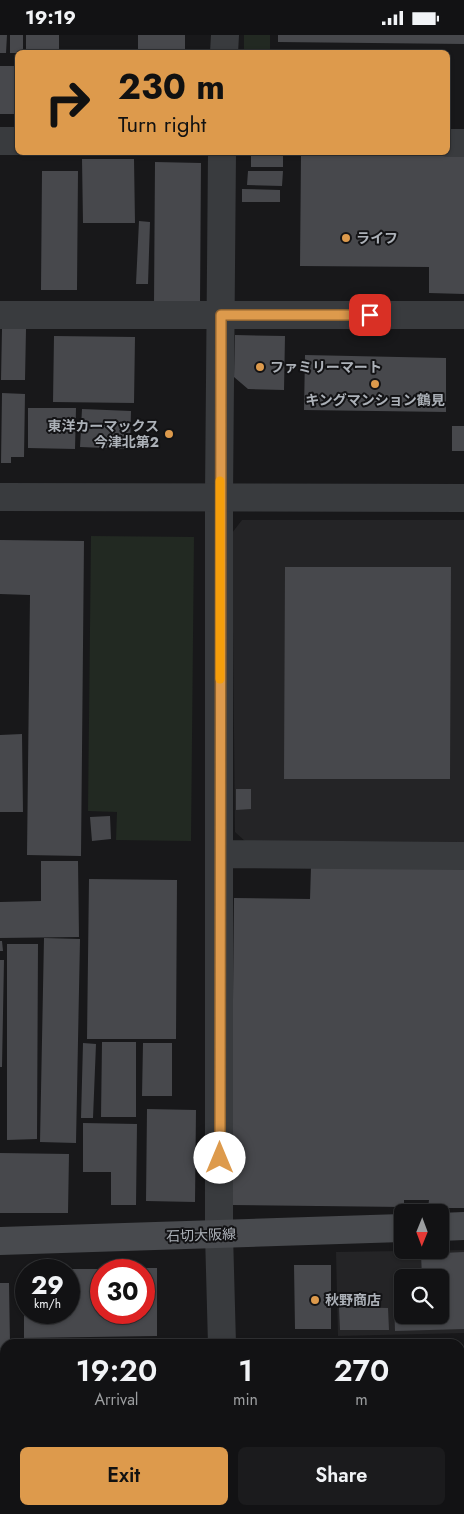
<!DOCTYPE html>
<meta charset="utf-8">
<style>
:root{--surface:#121214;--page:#1b1b1d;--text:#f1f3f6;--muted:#9c9ea0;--line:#313234;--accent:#dd9a4c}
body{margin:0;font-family:Jost,"Noto Sans JP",sans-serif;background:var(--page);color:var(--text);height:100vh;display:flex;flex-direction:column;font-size:19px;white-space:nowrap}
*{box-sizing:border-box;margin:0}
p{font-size:16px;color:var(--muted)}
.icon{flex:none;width:28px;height:28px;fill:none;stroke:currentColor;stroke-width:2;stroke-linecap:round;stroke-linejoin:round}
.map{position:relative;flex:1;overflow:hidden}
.details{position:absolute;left:0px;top:1304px;width:465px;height:176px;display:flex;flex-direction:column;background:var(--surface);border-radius:15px 15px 0 0;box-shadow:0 1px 4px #0004,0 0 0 1px var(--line)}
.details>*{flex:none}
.banner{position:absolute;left:15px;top:15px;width:435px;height:105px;border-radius:8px;box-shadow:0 1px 4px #0004,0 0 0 1px var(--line);background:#dd9a4c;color:#111;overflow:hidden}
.needle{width:32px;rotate:181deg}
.fabs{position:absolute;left:394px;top:1169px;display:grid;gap:10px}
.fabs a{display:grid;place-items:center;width:55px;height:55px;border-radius:8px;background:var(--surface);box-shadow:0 1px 4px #0004,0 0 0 1px var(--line);font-size:25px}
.speed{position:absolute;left:15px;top:1224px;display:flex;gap:10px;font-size:25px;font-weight:700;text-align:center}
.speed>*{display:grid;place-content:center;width:65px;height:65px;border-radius:50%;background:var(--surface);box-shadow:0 1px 4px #0004,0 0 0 1px var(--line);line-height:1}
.speed small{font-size:12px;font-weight:400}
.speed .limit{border:8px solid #d22;background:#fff;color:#111}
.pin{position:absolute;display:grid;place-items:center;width:42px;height:42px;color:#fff;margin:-21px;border-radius:10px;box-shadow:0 2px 8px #0006}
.me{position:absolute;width:55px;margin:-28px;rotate:0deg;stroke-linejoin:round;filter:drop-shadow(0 0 4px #0008)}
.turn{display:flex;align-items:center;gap:18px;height:105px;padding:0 20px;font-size:22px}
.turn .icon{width:65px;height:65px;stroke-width:2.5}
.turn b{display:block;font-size:35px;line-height:42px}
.eta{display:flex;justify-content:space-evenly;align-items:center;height:85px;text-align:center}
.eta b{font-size:30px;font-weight:600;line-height:35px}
.action{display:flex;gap:10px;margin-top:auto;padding:10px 20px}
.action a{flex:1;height:58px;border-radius:8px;background:var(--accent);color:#111;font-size:20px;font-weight:600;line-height:58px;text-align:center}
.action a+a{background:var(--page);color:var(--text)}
.status{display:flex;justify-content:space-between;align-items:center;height:35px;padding:0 25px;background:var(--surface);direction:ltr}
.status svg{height:14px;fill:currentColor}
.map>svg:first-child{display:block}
</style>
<div class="status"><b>19:19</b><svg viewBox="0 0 49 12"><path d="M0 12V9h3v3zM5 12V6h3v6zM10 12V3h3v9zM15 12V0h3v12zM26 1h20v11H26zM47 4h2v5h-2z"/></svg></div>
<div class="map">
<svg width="464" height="1479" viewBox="0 0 464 1479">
<rect width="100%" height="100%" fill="#18181a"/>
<path fill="#242426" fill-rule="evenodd" d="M 242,485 L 464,485 L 464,807 L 245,806 L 235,797 L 232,498 Z
M 464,1215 L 464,1298 L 338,1301 L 336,1217 ZM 402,1242 L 440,1242 L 440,1280 L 402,1280 Z"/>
<path fill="#222922" d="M 244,0 L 270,0 L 270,17 L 244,17 Z
M 91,501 L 194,502 L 191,806 L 116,805 L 117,777 L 88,776 Z"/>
<path fill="#313a3e" d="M 460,1312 L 464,1312 L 464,1445 L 460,1445 Z
M 0,1321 L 5,1321 L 5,1459 L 0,1459 Z"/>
<path fill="#47484c" d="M 0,0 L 7,0 L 6,18 L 0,18 Z
M 10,0 L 23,0 L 23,18 L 10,18 Z
M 26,0 L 59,0 L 59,18 L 26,18 Z
M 138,0 L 185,0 L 185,18 L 138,18 Z
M 278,0 L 464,0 L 464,9 L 278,7 Z
M 0,31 L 18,31 L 18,79 L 0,79 Z
M 301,119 L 464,120 L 464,259 L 429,258 L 429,232 L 300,231 Z
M 251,120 L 283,120 L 283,132 L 251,132 Z
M 82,124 L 134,124 L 135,188 L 83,188 Z
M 155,127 L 201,128 L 200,271 L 154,270 Z
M 42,136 L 78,136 L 77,255 L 41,255 Z
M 248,136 L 283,136 L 282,151 L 247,150 Z
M 242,154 L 280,155 L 280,167 L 242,167 Z
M 139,186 L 150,187 L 148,249 L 136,249 Z
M 2,294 L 26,294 L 25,345 L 1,345 Z
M 235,300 L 285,301 L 284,355 L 248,354 L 234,342 Z
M 54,301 L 135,302 L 134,368 L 53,367 Z
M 305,320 L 446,323 L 446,377 L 304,375 Z
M 2,358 L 25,359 L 24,422 L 11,422 L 11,428 L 1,428 Z
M 28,373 L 76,373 L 75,414 L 28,413 Z
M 82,374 L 131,376 L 130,414 L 80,412 Z
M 452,391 L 464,391 L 464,416 L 452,416 Z
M 0,505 L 84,506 L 81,821 L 27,820 L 30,560 L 0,559 Z
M 285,532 L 451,532 L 450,744 L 284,744 Z
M 22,699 L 23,777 L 0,777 L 0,700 Z
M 236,754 L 251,754 L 251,774 L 236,775 Z
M 110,781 L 111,804 L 92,806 L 90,782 Z
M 41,826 L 78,826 L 79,902 L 0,903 L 0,867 L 41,866 Z
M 311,832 L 464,833 L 464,1173 L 428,1173 L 429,1165 L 404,1165 L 404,1172 L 231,1170 L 234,863 L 310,864 Z
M 89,844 L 177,845 L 176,1004 L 87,1004 Z
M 44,903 L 80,904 L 76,1108 L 40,1107 Z
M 0,906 L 2,906 L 3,916 L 0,916 Z
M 7,909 L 38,909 L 37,1104 L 7,1105 Z
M 0,925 L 4,925 L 2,1032 L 0,1032 Z
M 102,1007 L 136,1007 L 136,1082 L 101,1082 Z
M 83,1008 L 96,1009 L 93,1083 L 81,1083 Z
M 143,1008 L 172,1008 L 172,1061 L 142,1061 Z
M 147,1074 L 196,1075 L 195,1167 L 146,1166 Z
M 83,1088 L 137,1089 L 136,1170 L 111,1170 L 111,1137 L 83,1137 Z
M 0,1118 L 69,1119 L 68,1178 L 0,1178 Z
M 464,1217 L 464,1294 L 395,1296 L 394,1265 L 402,1265 L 402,1280 L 440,1280 L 440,1242 L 422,1242 L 421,1219 Z
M 294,1230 L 331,1230 L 331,1294 L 295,1294 Z
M 118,1233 L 157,1233 L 157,1301 L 24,1303 L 24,1235 L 26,1234 L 26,1278 L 69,1278 L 69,1234 L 101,1234 L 101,1278 L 144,1278 L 144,1235 Z
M 0,1248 L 9,1248 L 10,1309 L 5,1309 L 5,1313 L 0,1313 Z
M 339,1272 L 388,1273 L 389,1295 L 340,1295 Z"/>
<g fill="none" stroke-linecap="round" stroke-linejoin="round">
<path stroke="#393b3e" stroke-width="28" d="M 224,18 L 225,0
M 0,106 L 18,106
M 448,108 L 464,108
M 0,280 L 464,280
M 220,819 L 464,821
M 219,1199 L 219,461 L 222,118"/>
<path stroke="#393b3e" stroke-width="28" d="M 0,462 L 464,463
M 219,1199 L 222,1309
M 460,1458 L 464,1458
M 0,1473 L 5,1472
M 219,1479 L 219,1475"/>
<path stroke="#484a4e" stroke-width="28" d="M 440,1192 L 464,1191
M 0,1206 L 402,1193"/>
</g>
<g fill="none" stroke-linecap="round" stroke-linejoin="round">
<g stroke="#906431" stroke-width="12">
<path id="route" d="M 220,1123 L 221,280 L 370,280"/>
</g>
<use href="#route" stroke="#dd9a4c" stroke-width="9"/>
<path stroke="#f59e0b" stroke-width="9" d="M 220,446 L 220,644"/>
</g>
<g fill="#dd9a4c" stroke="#131315" stroke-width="2">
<circle cx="346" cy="203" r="5"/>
<circle cx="260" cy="332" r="5"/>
<circle cx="375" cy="349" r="5"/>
<circle cx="169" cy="399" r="5"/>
<circle cx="315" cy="1265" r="5"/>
</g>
<g text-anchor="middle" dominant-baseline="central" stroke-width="4" stroke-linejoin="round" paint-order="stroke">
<g font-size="14" font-weight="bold" fill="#acb1b8" stroke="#131315" text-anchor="start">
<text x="356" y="203">ライフ</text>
<text x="270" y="332">ファミリーマート</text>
<text x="375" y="365" text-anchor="middle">キングマンション鶴見</text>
<text x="159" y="391" text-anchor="end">東洋カーマックス<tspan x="159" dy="16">今津北第2</tspan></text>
<text x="325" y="1265">秋野商店</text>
</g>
<g font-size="14" fill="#acb1b8" stroke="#131315">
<text transform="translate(201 1200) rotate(-2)">石切大阪線</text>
</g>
</g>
</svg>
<div class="fabs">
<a><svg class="needle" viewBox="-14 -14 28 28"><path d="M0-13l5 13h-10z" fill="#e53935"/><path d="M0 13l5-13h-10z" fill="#9c9ea0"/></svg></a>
<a><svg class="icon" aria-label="search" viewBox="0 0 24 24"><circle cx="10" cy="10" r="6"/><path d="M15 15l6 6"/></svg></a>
</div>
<div class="speed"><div>29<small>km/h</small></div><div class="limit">30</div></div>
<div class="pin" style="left:370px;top:280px;background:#d93025"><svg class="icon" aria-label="arrive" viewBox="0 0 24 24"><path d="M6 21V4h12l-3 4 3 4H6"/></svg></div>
<svg class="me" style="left:220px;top:1123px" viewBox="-20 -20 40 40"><circle r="19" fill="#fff"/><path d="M0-13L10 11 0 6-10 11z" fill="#dd9a4c"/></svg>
<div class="banner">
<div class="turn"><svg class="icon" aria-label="right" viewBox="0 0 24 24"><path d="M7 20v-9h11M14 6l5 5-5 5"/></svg><div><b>230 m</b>Turn right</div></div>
</div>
<section class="details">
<div class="eta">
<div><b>19:20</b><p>Arrival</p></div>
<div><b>1</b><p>min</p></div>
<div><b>270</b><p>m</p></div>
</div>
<div class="action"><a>Exit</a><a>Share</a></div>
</section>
</div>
